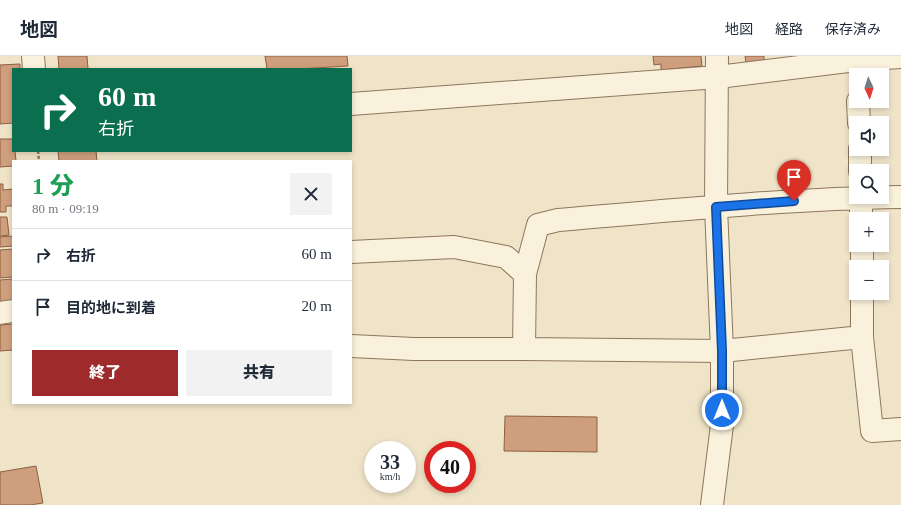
<!DOCTYPE html>
<html lang="ja">
<meta charset="utf-8">
<style>
:root{--surface:#fff;--page:#f2f2f3;--text:#1f2937;--muted:#747a83;--line:#e0e1e3;--accent:#9e2a2b}
body{margin:0;font-family:"Times New Roman","Noto Sans JP",serif;background:var(--page);color:var(--text);height:100vh;display:flex;flex-direction:column;font-size:15px;white-space:nowrap}
*{box-sizing:border-box;margin:0}
p{font-size:13px;color:var(--muted)}
.icon{flex:none;width:22px;height:22px;fill:none;stroke:currentColor;stroke-width:2;stroke-linecap:round;stroke-linejoin:round}
.map{position:relative;flex:1;overflow:hidden}
.side{position:absolute;left:12px;top:104px;width:340px;height:244px;display:flex;flex-direction:column;background:var(--surface);border-radius:0px;box-shadow:0 2px 6px #0003}
.side>*{flex:none}
.top-card{position:absolute;left:12px;top:12px;width:340px;height:84px;border-radius:0px;box-shadow:0 2px 6px #0003;background:#0b6e4f;color:#fff;overflow:hidden}
.needle{width:26px;rotate:176deg}
.fabs{position:absolute;left:849px;top:12px;display:grid;gap:8px}
.fabs a{display:grid;place-items:center;width:40px;height:40px;border-radius:0px;background:var(--surface);box-shadow:0 2px 6px #0003;font-size:20px}
.speed{position:absolute;left:364px;top:385px;display:flex;gap:8px;font-size:20px;font-weight:700;text-align:center}
.speed>*{display:grid;place-content:center;width:52px;height:52px;border-radius:50%;background:var(--surface);box-shadow:0 2px 6px #0003;line-height:1}
.speed small{font-size:10px;font-weight:400}
.speed .limit{border:6px solid #d22;background:#fff;color:#111}
.pin{position:absolute;display:grid;place-items:center;width:34px;height:34px;color:#fff;margin:-41px -17px;border-radius:50% 50% 50% 0;rotate:-45deg;box-shadow:0 0 4px #0007}
.pin .icon{rotate:45deg}
.me{position:absolute;width:44px;margin:-22px;rotate:0deg;stroke-linejoin:round;filter:drop-shadow(0 0 3px #0008)}
.turn{display:flex;align-items:center;gap:14px;height:84px;padding:0 20px;font-size:18px}
.turn .icon{width:52px;height:52px;stroke-width:2.5}
.turn b{display:block;font-size:28px;line-height:34px}
.round{display:grid;place-items:center;flex:none;width:42px;height:42px;border-radius:0px;background:var(--page)}
.summary{display:flex;align-items:center;justify-content:space-between;height:68px;padding:0 20px}
h1{font-size:24px;font-weight:800;line-height:30px;color:#1e9e55}
.button{display:flex;gap:8px;margin-top:auto;padding:8px 20px}
.button a{flex:1;height:46px;border-radius:0px;background:var(--accent);color:#fff;font-size:16px;font-weight:800;line-height:46px;text-align:center}
.button a+a{background:var(--page);color:var(--text)}
ul{padding:0;list-style:none}
li{display:flex;align-items:center;gap:12px;height:52px;padding:0 20px;border-top:1px solid var(--line)}
li div{flex:1}
li b{display:block;font-size:15px}
li em{font-style:normal}
header{display:flex;align-items:center;gap:24px;box-sizing:border-box;height:56px;padding:0 20px;background:var(--surface);border-bottom:1px solid var(--line)}
header strong{font-size:19px}
nav{display:flex;gap:22px;margin-inline-start:auto;font-size:14px}
.map>svg:first-child{display:block}
</style>
<header>
<strong>地図</strong>
<nav><a>地図</a><a>経路</a><a>保存済み</a></nav>
</header>
<div class="map">
<svg width="901" height="449" viewBox="0 0 901 449">
<rect width="100%" height="100%" fill="#f0e4c8"/>
<path fill="#cf9f7d" stroke="#8d5f41" d="M 58,0 L 87,0 L 88,13 L 59,13 Z
M 265,0 L 347,0 L 348,10 L 299,13 L 267,13 Z
M 653,0 L 701,0 L 702,10 L 661,14 L 661,8 L 654,9 Z
M 745,0 L 764,0 L 764,6 L 746,7 Z
M 20,8 L 20,13 L 13,13 L 13,67 L 0,68 L 0,9 Z
M 0,83 L 13,83 L 13,95 L 15,95 L 16,105 L 13,105 L 13,110 L 0,111 Z
M 58,95 L 96,95 L 97,105 L 59,105 Z
M 0,128 L 3,128 L 3,134 L 13,133 L 13,150 L 6,150 L 6,156 L 0,156 Z
M 0,161 L 7,161 L 9,179 L 0,180 Z
M 13,180 L 13,190 L 0,191 L 0,181 Z
M 13,193 L 13,221 L 0,222 L 0,194 Z
M 13,223 L 13,249 L 0,250 L 0,224 Z
M 13,268 L 13,294 L 0,295 L 0,269 Z
M 505,360 L 597,361 L 597,396 L 504,395 Z
M 36,410 L 43,447 L 30,449 L 0,449 L 0,416 Z"/>
<g fill="none" stroke-linecap="round" stroke-linejoin="round">
<g stroke="#8d765c" stroke-width="24">
<path id="minor" d="M 33,0 L 34,13
M 858,45 L 859,67
M 351,48 L 718,21 L 856,4 L 901,1
M 860,93 L 860,115
M 861,141 L 861,163
M 862,189 L 862,211
M 351,196 L 454,191 L 506,201 L 525,218
M 862,237 L 862,281 L 872,375 L 901,373
M 0,257 L 13,255
M 351,290 L 414,293 L 524,293 L 722,295 L 862,281
M 524,293 L 525,218 L 538,169 L 558,164 C 673,154 787,143 901,141
M 712,449 L 722,369 L 722,295 L 716,151 L 717,0"/>
</g>
<path stroke="#8d765c" stroke-width="2.5" stroke-dasharray="3 2" stroke-linecap="butt" d="M 38,95 L 39,105"/>
<use href="#minor" stroke="#faf1dc" stroke-width="22"/>
</g>
<g fill="none" stroke-linecap="round" stroke-linejoin="round">
<g stroke="#114b97" stroke-width="10">
<path id="route" d="M 722,354 L 722,295 L 716,151 L 794,145"/>
</g>
<use href="#route" stroke="#1a73e8" stroke-width="7"/>
</g>
</svg>
<div class="fabs">
<a><svg class="needle" viewBox="-14 -14 28 28"><path d="M0-13l5 13h-10z" fill="#e53935"/><path d="M0 13l5-13h-10z" fill="#747a83"/></svg></a>
<a><svg class="icon" aria-label="sound" viewBox="0 0 24 24"><path d="M4 9h4l5-4v14l-5-4H4zM17 9q2 3 0 6"/></svg></a>
<a><svg class="icon" aria-label="search" viewBox="0 0 24 24"><circle cx="10" cy="10" r="6"/><path d="M15 15l6 6"/></svg></a>
<a>+</a>
<a>−</a>
</div>
<div class="speed"><div>33<small>km/h</small></div><div class="limit">40</div></div>
<div class="pin" style="left:794px;top:145px;background:#d93025"><svg class="icon" aria-label="arrive" viewBox="0 0 24 24"><path d="M6 21V4h12l-3 4 3 4H6"/></svg></div>
<svg class="me" style="left:722px;top:354px" viewBox="-20 -20 40 40"><circle r="17" fill="#1a73e8" stroke="#fff" stroke-width="3"/><path d="M0-11L8 9 0 5-8 9z" fill="#fff"/></svg>
<div class="top-card">
<div class="turn"><svg class="icon" aria-label="right" viewBox="0 0 24 24"><path d="M7 20v-9h11M14 6l5 5-5 5"/></svg><div><b>60 m</b>右折</div></div>
</div>
<section class="side">
<div class="summary"><div><h1>1 分</h1><p>80 m · 09:19</p></div><a class="round"><svg class="icon" aria-label="close" viewBox="0 0 24 24"><path d="M6 6l12 12M18 6L6 18"/></svg></a></div>
<ul>
<li><svg class="icon" aria-label="right" viewBox="0 0 24 24"><path d="M7 20v-9h11M14 6l5 5-5 5"/></svg><div><b>右折</b></div><em>60 m</em></li>
<li><svg class="icon" aria-label="arrive" viewBox="0 0 24 24"><path d="M6 21V4h12l-3 4 3 4H6"/></svg><div><b>目的地に到着</b></div><em>20 m</em></li>
</ul>
<div class="button"><a>終了</a><a>共有</a></div>
</section>
</div>
